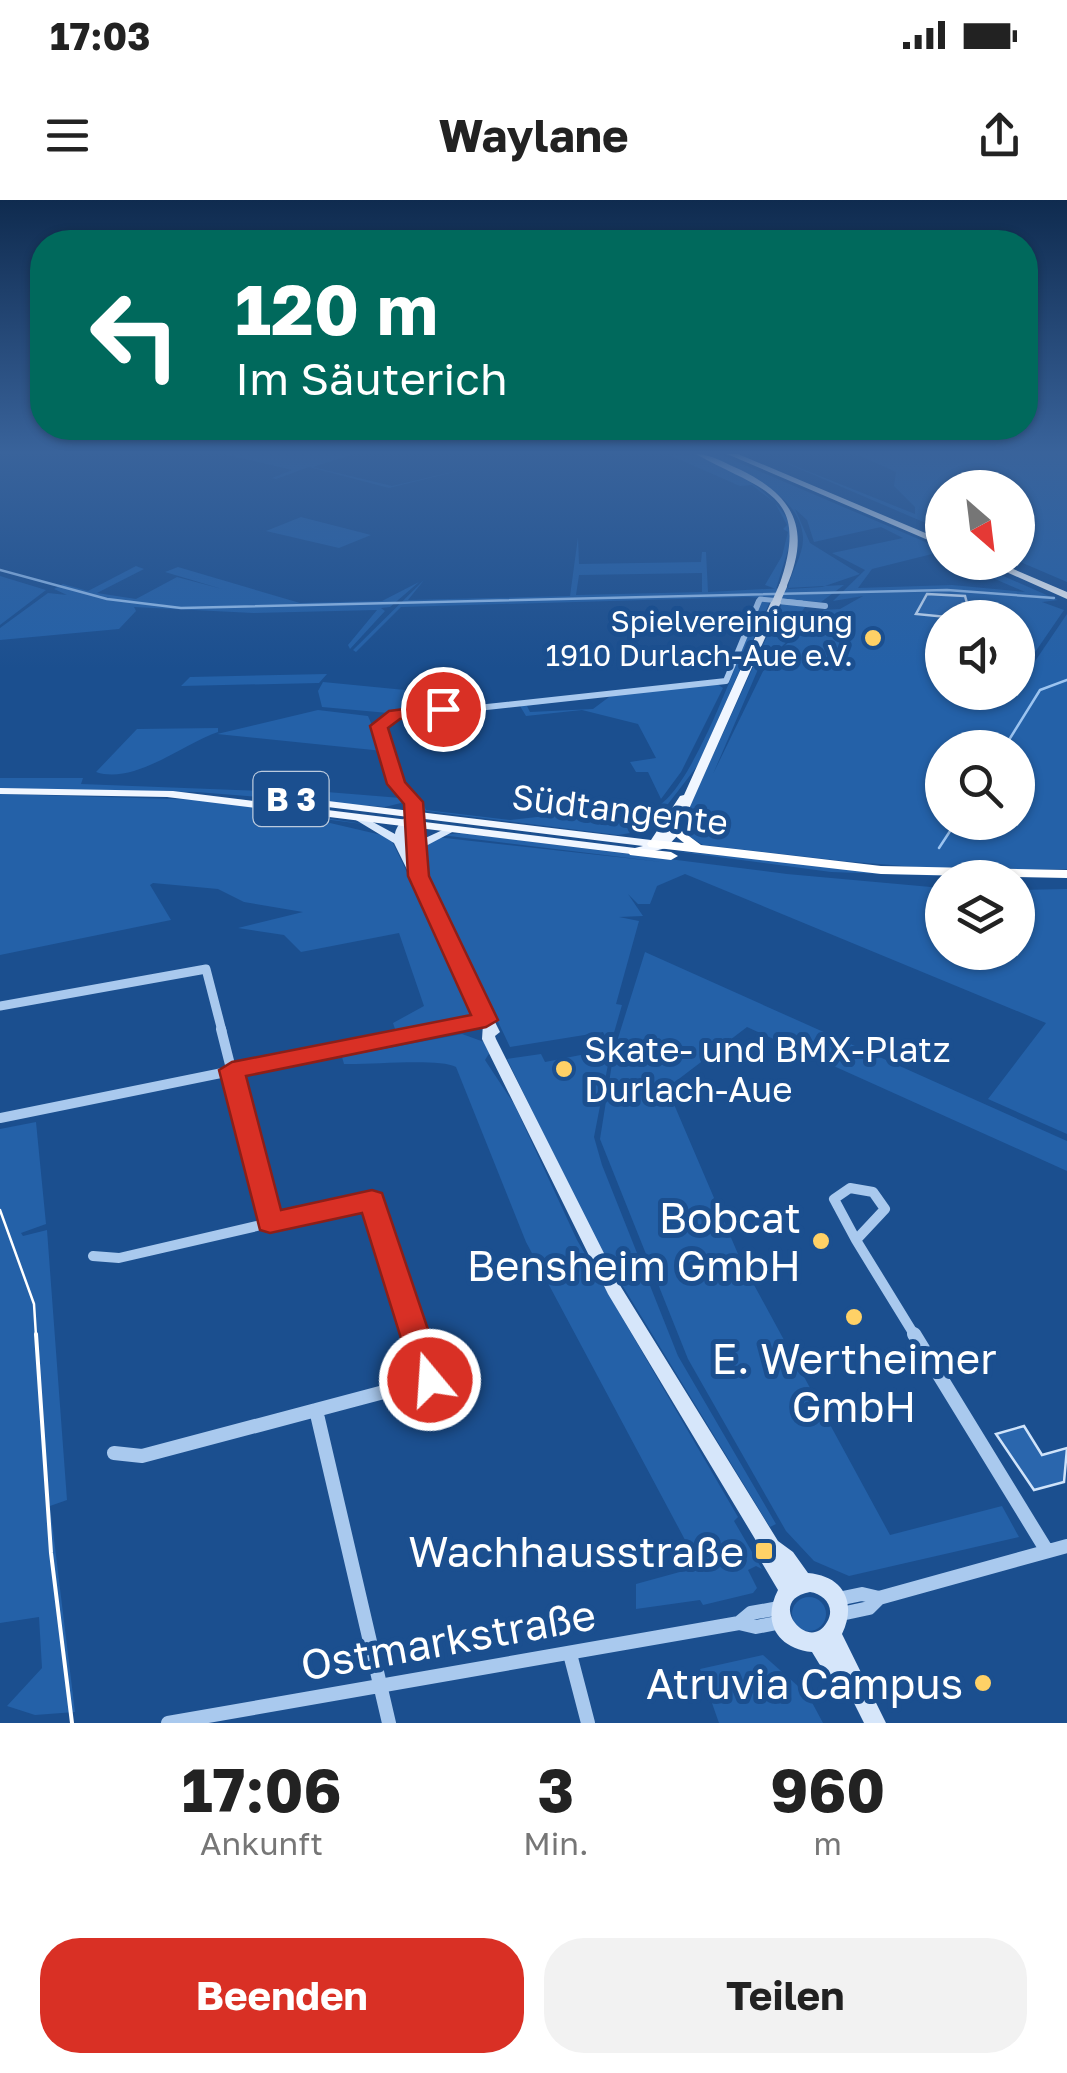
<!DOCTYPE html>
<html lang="de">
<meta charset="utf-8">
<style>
:root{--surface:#fff;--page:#f2f2f2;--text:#222;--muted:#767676;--accent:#d93025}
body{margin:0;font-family:"Golos Text",sans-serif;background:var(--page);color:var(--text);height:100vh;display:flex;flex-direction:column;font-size:38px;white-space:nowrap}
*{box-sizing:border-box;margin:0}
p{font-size:32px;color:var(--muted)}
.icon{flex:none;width:55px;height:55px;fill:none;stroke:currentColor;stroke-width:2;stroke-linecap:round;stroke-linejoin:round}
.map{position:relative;height:1523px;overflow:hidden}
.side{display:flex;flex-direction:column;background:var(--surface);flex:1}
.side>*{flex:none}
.hud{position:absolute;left:30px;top:30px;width:1008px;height:210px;border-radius:40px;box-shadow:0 2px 8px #0004;background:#00695c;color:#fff;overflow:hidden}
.needle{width:65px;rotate:152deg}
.buttons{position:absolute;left:925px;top:270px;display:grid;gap:20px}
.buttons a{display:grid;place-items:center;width:110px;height:110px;border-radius:50%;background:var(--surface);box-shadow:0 2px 8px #0004;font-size:50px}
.pin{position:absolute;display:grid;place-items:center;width:85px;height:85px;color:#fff;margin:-42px;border:5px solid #fff;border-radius:50%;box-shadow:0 2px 10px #0007}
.me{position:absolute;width:110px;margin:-55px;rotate:342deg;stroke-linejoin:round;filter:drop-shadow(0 0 8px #0008)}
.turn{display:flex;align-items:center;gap:35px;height:210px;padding:0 40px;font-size:45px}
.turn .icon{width:130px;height:130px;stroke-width:2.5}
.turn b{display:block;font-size:70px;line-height:85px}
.eta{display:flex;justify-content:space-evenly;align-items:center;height:170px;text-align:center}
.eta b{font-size:60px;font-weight:700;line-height:70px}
.cta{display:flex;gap:20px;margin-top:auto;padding:20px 40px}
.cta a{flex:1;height:115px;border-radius:40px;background:var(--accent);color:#fff;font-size:40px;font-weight:700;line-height:115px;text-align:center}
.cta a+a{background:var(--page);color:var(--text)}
.status{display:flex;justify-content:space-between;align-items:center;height:70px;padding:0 50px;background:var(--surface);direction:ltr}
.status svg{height:28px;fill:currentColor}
header{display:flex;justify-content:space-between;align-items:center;height:130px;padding:0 40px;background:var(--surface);font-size:45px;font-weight:700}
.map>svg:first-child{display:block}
</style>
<div class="status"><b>17:03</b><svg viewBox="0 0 49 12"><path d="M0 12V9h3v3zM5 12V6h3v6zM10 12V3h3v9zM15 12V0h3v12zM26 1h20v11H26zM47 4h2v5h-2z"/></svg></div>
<header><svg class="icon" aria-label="menu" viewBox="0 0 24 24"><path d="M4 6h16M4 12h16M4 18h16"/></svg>Waylane<svg class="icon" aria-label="share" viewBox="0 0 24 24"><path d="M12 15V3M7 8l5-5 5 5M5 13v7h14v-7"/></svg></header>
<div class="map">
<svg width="1067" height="1523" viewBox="0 0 1067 1523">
<rect width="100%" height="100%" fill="#1b4f8f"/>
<path fill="#2461a8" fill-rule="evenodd" d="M 224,254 L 354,254 L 313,267 L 392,286 L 474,267 L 389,288 L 309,267 L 276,279 L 272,278 L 292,270 Z
M 696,254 C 738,273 772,289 794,330 L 776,389 L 765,385 L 782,356 L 788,332 L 783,329 L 787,325 L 775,303 L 752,285 L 740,286 L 669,255 Z
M 702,254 L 719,254 L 942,349 L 942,356 L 936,353 L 872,369 L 858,388 L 952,385 L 1025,392 L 958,363 L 974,363 L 1058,400 L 1042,402 L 1064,410 L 1018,477 L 1018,418 L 942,418 L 942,492 L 1006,493 L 999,503 L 1006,504 L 1067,414 L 1067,669 L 940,669 L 843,661 L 703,645 L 679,630 L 784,399 L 808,403 L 794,422 L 802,428 L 759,467 L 713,574 L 768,461 L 824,410 L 840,409 L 863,396 L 833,401 L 865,370 L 832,353 L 903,338 L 881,327 L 814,342 L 807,320 L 795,309 L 810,343 L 860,374 L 822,387 L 788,389 C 790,373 804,355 803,337 C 800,292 736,269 702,254 ZM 942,548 L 1018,548 L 1018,622 L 942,622 Z
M 765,254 L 915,314 L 915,307 L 894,286 L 896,272 L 856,254 L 1067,254 L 1067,382 L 1018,361 L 1018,288 L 942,288 L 942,330 Z
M 301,317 L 371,335 L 339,348 L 266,331 Z
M 578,337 L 579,364 L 701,362 L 702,352 L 706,352 L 708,392 L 844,385 L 821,402 L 748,397 L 401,407 L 356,452 L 353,450 L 424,380 L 408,400 L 570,396 ZM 702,373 L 702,392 L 576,395 L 579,375 Z
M 136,366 L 144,369 L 97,393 L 136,399 L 177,377 L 222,389 L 165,372 L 178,367 L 300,403 L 382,401 L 419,382 L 390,407 L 381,408 L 385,411 L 350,449 L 348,445 L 377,410 L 253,413 L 134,407 L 136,411 L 119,429 L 0,440 L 0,428 L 48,393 L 67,395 L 54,389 L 63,384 L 88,391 Z
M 0,376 L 46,390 L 0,425 Z
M 771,399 L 698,565 L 648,630 L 618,635 L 426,611 L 422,609 L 418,594 L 426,610 L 510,620 L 582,612 L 586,620 L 597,619 L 601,625 L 653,617 L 652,609 C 692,597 744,442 761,401 Z
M 327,474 L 319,483 L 181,486 L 190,477 Z
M 323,482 L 477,497 L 467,506 L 388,513 L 322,507 L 318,491 Z
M 717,484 L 723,488 L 681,572 L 661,599 L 648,572 L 636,572 L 630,562 L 656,558 L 638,524 L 582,510 L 526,516 L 520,506 L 397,517 L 384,527 L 401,515 L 597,496 L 527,506 L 530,512 L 593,509 L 613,494 Z
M 318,510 L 368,516 L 383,551 L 217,534 Z
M 218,528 L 218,532 C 183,544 134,585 96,572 L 137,529 Z
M 0,578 L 83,578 L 81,584 L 263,591 L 265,587 L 401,598 L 405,602 L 385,607 L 196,592 L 0,589 Z
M 0,594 L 206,600 L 370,625 L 300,616 L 390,637 L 475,814 L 396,832 L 393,823 L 424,806 L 399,733 L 301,752 L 284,735 L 238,728 L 303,712 L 244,702 L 218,689 L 153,683 L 150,685 L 171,720 L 0,755 Z
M 463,633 L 787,674 L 942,688 L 942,752 L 1018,752 L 1018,690 L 1067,689 L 1067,934 L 988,899 L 1046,823 L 685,674 L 657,686 L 650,704 L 638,704 L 628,694 L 643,716 L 619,717 L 639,721 L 616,804 L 622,805 L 613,836 L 606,838 L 603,832 L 510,847 L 429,676 C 422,657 419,648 436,637 L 662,662 L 441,635 Z
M 673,651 L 973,677 L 831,672 Z
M 645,752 L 1067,941 L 1067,971 L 747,827 L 667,888 L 741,1061 L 890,1335 L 1002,1306 L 1019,1337 L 849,1376 L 814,1361 L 786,1331 L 688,1159 L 600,939 L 614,851 Z
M 462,834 L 487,843 L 490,852 L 485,860 L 514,904 L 577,1040 L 738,1317 L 734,1321 L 762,1369 L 756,1366 L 748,1370 L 757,1388 L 753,1393 L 703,1405 L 700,1400 L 636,1409 L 636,1384 L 687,1370 L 692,1353 L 526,1042 L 456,867 C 439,858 369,865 344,864 L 342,857 Z
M 611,849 L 594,937 L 602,965 L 678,1156 L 776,1324 L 770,1327 L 594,1039 L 507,859 L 541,854 L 545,862 Z
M 36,922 L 46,1024 L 21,1033 L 23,1036 L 47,1030 L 67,1300 L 50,1306 L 75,1512 L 35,1515 L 7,1506 L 42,1468 L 39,1417 L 0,1423 L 0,929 Z
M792 1414a17 17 0 1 1 34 0a17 17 0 1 1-34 0Z
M 763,1455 L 808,1495 L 823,1523 L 719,1523 L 700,1469 Z"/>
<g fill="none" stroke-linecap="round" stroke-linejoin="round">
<path stroke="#9cc4f0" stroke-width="2.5" d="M 0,370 L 107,399 L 181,408 L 947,390 L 1054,398
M 1004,548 L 1040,490 L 1067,480
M 939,648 L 956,622"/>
</g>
<path fill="#2a66ad" stroke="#cfe3fa" stroke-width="2.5" d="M 927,394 L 965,396 L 968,407 L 957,418 L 916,414 Z
M 1024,1226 L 1042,1255 L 1067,1248 L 1064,1282 L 1034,1290 L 996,1234 Z"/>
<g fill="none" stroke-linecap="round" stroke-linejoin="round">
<path stroke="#a9c9ee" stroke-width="5" d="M 758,403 L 760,399 L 802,403"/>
<path stroke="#a9c9ee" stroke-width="6" d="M 778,401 L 825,406
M 406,592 L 379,526 L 385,518 L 726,481 L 759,401"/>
<path stroke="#a9c9ee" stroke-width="9" d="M 404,589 L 413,600 L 414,614
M 0,806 L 206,769 L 222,831
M 426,831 L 486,819"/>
<path stroke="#a9c9ee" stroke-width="10" d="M 221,829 L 270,1023 L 372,1000 L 415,1136
M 0,918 L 438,829
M 850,988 L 873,992 L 885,1009 L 856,1040 L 834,999 Z
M 856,1040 L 915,1136
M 93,1056 L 119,1058 L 270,1023"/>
<path stroke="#a9c9ee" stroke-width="14" d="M 914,1134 L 1047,1351
M 114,1253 L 142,1256 L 316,1210
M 838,1399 L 862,1394 L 879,1398
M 841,1414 L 869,1408 L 879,1398 L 1067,1346
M 739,1423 L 751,1413 L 779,1408
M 570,1454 L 588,1523
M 168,1523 L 739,1423 L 756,1427 L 782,1422
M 389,1523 L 316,1210 L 429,1180 L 414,1134"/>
<path fill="#d6e6fa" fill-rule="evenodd" d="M 414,612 L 419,615 L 421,640 L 449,627 L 457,627 L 458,629 L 422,648 L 424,674 L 422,676 L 500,832 L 495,836 L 496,839 L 621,1087 L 778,1341 L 793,1352 L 808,1373 C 844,1376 857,1403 842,1434 L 886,1523 L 864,1523 L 847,1489 L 826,1475 L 812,1452 C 776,1448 762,1421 778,1390 L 762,1363 L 761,1349 L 608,1094 L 482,839 L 483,824 L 394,643 L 351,617 L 356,614 L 360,615 L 395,634 C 396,626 406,614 414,612 ZM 409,627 L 411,645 L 408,648 L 411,654 C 406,645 402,636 409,627 ZM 810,1392 C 824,1394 836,1407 827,1422 C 809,1455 764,1400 810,1392 Z"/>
<path fill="#f0f6ff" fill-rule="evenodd" d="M 696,254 C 712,254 726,264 741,270 C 796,297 811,331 786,388 L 779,386 C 812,292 763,292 696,254 Z
M 776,399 L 781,402 L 677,636 L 666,648 L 639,655 L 167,597 L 0,594 L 0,588 L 173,591 L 635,648 L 643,646 L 295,603 L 289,600 L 295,597 L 651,640 L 680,596 L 684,595 L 771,402 Z"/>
<path fill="#fff" fill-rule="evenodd" d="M 727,254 L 738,254 L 942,340 L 942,346 Z
M 984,362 L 997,362 L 1067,392 L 1067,399 Z
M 674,625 L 701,645 L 881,666 L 1067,670 L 1067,678 L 881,674 L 649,647 L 647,644 L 649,641 L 654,640 L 684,643 L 667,629 Z
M 635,648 L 671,652 L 678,656 L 671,660 L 630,655 L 628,652 L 630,649 Z"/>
<path stroke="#fff" stroke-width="2.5" d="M 0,1010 L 34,1104 L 36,1136"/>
<path stroke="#fff" stroke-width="4" d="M 36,1134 L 51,1353 L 72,1523"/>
<path stroke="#f0f6ff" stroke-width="8" d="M 776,402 L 783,386"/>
</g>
<linearGradient id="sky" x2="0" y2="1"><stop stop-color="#0f2b4f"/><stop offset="0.54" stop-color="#39639b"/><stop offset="1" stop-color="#39639b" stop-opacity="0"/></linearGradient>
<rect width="1067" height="468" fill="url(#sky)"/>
<path fill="#d93025" stroke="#8d1f18" stroke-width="2.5" d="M 443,504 L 451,509 L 449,513 L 400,519 L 388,528 L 405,582 L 423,602 L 429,676 L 498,820 L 486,827 L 246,876 L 281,1010 L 372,990 L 382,993 L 445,1180 L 441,1189 L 430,1193 L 418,1189 L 414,1180 L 362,1013 L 270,1033 L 260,1030 L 219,870 L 232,862 L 471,815 L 408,676 L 404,604 L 387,584 L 370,526 L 389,511 Z"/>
<g fill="#ffd166" stroke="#1b4f8f" stroke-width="4">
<circle cx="873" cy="438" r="10"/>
<circle cx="564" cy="869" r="10"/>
<circle cx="821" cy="1041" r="10"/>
<circle cx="854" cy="1117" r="10"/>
<rect x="754" y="1341" width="20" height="20" rx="5"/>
<circle cx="983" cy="1483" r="10"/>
</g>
<g text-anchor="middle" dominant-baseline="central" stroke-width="10" stroke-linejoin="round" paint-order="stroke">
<g font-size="30" fill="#fff" stroke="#1b4f8f" text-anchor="end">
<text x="853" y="421">Spielvereinigung<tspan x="853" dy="34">1910 Durlach-Aue e.V.</tspan></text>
</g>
<rect fill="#1b4f8f" stroke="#bbcadd" stroke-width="2.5" x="253.5" y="572" width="75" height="54" rx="8"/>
<g font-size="32" font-weight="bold" fill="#fff">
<text x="291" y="599">B 3</text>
</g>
<g font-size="35" fill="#fff" stroke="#1b4f8f">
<text transform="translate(620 609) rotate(7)">Südtangente</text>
</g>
<g font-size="35" fill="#fff" stroke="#1b4f8f" text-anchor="start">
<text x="584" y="849">Skate- und BMX-Platz<tspan x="584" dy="40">Durlach-Aue</tspan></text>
</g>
<g font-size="42" fill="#fff" stroke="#1b4f8f" text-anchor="end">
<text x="801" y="1017">Bobcat<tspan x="801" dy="48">Bensheim GmbH</tspan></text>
<text x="854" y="1158" text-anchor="middle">E. Wertheimer<tspan x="854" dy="48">GmbH</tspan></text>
<text x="744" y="1351">Wachhausstraße</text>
<text x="963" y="1483">Atruvia Campus</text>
</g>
<g font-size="42" fill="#fff" stroke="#1b4f8f">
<text transform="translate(448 1439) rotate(-10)">Ostmarkstraße</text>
</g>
</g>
</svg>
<div class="buttons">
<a><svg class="needle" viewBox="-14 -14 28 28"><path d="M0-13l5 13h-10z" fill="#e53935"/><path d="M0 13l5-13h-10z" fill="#767676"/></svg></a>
<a><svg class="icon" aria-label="sound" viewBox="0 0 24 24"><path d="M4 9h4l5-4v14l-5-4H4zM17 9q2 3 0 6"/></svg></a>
<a><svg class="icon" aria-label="search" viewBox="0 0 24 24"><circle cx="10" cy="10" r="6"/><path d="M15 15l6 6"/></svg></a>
<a><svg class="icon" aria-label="layers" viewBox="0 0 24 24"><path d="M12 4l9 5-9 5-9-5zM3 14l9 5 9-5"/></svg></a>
</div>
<div class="pin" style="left:443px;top:509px;background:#d93025"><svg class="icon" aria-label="arrive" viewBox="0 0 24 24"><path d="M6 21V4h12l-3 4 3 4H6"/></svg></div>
<svg class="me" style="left:430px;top:1180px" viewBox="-20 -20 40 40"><circle r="17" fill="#d93025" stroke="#fff" stroke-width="3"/><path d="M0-11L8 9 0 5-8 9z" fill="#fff"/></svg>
<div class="hud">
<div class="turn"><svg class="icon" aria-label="left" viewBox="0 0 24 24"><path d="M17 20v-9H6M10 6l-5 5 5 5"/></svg><div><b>120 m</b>Im Säuterich</div></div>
</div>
</div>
<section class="side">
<div class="eta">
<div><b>17:06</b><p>Ankunft</p></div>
<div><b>3</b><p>Min.</p></div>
<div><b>960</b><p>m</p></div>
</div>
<div class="cta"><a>Beenden</a><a>Teilen</a></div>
</section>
